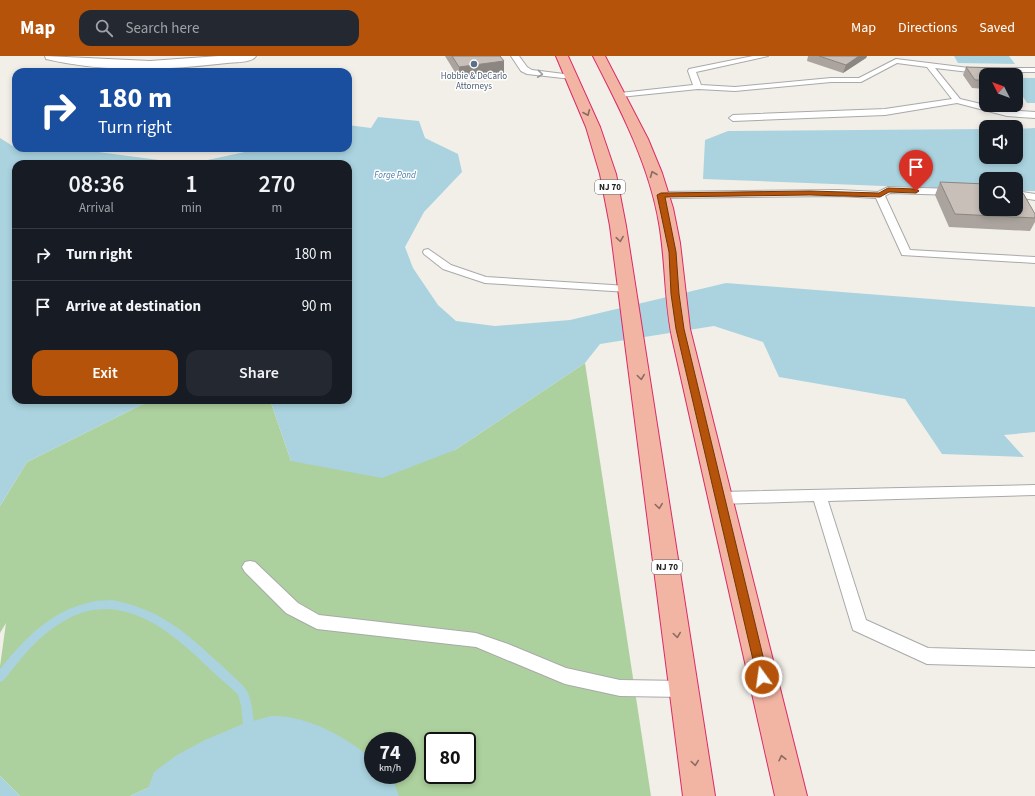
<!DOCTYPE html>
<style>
:root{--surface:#171b24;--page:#242831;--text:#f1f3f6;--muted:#9ea1a6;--line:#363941;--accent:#b45309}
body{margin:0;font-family:"Source Sans 3",sans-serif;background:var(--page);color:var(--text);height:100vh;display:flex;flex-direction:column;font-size:15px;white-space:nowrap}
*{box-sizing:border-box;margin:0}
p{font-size:13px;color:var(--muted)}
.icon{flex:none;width:22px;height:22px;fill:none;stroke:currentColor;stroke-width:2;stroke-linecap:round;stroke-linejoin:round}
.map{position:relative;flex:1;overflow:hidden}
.drawer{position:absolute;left:12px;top:104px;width:340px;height:244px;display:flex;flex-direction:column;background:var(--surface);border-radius:12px;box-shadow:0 2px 6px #0003}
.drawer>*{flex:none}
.guide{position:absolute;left:12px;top:12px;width:340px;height:84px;border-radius:12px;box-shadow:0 2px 6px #0003;background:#1a4fa0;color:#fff;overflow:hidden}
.needle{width:26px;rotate:312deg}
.controls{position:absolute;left:979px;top:12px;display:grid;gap:8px}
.controls a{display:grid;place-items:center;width:44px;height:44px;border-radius:8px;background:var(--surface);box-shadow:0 2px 6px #0003;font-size:20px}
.speed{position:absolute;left:364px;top:676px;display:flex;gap:8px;font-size:20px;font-weight:700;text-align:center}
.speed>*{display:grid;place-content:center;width:52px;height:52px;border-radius:50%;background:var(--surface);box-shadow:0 2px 6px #0003;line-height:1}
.speed small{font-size:10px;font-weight:400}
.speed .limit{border:2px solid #111;border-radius:6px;background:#fff;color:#111}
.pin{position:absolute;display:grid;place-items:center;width:34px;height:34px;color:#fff;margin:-41px -17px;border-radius:50% 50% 50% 0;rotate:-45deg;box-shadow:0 0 4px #0007}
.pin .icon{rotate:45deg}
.me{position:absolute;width:44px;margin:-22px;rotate:346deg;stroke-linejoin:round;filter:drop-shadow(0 0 3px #0008)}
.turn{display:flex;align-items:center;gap:14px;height:84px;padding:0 20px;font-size:18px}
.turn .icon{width:52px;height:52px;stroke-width:2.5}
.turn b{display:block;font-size:28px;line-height:34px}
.eta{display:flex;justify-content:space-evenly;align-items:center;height:68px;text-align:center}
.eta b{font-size:24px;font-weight:600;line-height:28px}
.primary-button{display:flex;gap:8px;margin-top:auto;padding:8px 20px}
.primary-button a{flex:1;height:46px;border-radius:12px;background:var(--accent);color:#fff;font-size:16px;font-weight:600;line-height:46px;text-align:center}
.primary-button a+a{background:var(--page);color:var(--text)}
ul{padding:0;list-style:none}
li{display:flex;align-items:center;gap:12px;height:52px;padding:0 20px;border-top:1px solid var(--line)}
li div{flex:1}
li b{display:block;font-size:15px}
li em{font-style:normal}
header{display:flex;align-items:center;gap:24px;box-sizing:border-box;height:56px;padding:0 20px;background:var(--accent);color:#fff}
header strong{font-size:19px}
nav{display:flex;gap:22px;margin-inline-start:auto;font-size:14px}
.search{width:280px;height:36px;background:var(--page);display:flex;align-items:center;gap:10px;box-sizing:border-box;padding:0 14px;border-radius:12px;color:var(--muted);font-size:15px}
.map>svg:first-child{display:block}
</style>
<header>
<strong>Map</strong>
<div class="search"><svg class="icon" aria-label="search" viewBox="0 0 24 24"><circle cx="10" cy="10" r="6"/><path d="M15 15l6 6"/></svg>Search here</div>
<nav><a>Map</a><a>Directions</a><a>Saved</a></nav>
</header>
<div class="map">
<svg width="1035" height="740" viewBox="0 0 1035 740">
<rect width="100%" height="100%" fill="#f2efe9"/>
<path fill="#add19e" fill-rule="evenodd" d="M 585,307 L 651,740 L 377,740 L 312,690 L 183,716 L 130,740 L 20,740 L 0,720 L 0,610 L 6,567 L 0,577 L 0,450 L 27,406 L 151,344 L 270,344 L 291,405 L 455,394 ZM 373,685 L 407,685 L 407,719 L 373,719 ZM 433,685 L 467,685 L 467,719 L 433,719 Z"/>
<path fill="#aad3df" d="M 954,0 L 1009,0 L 1015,8 L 958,7 Z
M 1016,22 L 1035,22 L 1035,47 L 1027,47 L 1016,30 Z
M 378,61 L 419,65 L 425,82 L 458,98 L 462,116 L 424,156 L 405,191 L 413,212 L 438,249 L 456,265 L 495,270 L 570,264 L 726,227 L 1035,251 L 1035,376 L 1004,379 L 1024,401 L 942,398 L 905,343 L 779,321 L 763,286 L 714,270 L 600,288 L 585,307 L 455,394 L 382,422 L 291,405 L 270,344 L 348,344 L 348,276 L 351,253 L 348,253 L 348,108 L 16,108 L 16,344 L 151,344 L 27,406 L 0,450 L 0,82 L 16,92 L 68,92 L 159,104 L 203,105 L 263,92 L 348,92 L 348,69 L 371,72 Z
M 1035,72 L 1035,135 L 1016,135 L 1016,123 L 986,123 L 986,134 L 703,123 L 705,84 L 728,75 L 986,73 L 986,101 L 1016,101 L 1016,73 Z
M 312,690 L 377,740 L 130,740 L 183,716 Z
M 0,720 L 20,740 L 0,740 Z"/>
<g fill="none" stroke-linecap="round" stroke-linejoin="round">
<path fill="#aad3df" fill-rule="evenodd" d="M 112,544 C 162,554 185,576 221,609 C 229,617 238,624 245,632 C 255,645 254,680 256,697 L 255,701 L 251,702 L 247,701 L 246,697 L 241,649 L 238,639 C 230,630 220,623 211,614 C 172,576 121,531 64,565 C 39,579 21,602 4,624 L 0,626 L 0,613 C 25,582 51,555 91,546 C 97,544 105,545 112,544 Z"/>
<path fill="#aad3df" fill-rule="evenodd" d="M 271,660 C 308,659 345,681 373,703 L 373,719 L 391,719 L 399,740 L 315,740 L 296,727 L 285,724 L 257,728 L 233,740 L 145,740 L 154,716 L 177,699 L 205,684 L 243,668 Z"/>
<g stroke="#a9a9a9" stroke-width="2">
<path id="service" d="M 511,0 L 519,0 L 527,11 L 532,14 L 572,19 L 576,21 L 572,23 L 527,18 L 521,15 Z
M 753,0 L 768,0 L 696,16 L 701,29 L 735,31 L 831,22 L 859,22 L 896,3 L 969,12 L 1035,12 L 1035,16 L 969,16 L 935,12 L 960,43 L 1007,54 L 1035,56 L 1035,62 L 1007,60 L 957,47 L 885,59 L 733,65 L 729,62 L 733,59 L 885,53 L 952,43 L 927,11 L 897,7 L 861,26 L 831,26 L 735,35 L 698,33 L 620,41 L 616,39 L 620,37 L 693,29 L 688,15 L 689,13 Z
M 888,131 L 986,134 L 986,140 L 890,137 L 885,140 L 910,194 L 1035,201 L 1035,207 L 902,199 L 876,142 L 839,140 L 661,142 L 656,139 L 661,136 L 839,134 L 878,136 Z
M 1016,135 L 1035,138 L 1035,144 L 1016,141 Z
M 428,193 L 451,209 L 486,221 L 628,230 L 633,233 L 628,236 L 485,227 L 443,213 L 424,198 L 423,196 L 424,194 Z
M 1035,429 L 1035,439 L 828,445 L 866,564 L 928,592 L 1035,595 L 1035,611 L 927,608 L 853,574 L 814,445 L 720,448 L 715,446 L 713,442 L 715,438 L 720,436 Z
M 250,505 L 255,506 L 298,547 L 319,559 L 476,577 L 508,588 L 566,612 L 620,624 L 684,625 L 690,627 L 692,633 L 690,639 L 684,641 L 620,640 L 565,628 L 476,591 L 317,573 L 286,557 L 245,516 L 242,511 L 245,506 Z"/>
</g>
<g stroke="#a9a9a9" stroke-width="2">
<path id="tertiary" d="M 45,0 L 150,5 L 219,0 L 256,0 C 252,7 235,6 227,7 C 168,14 105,17 46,3 Z"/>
</g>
<g stroke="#dc2a67" stroke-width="2">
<path id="trunk" d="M 556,0 L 568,0 L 600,71 L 616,118 L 626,170 L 715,740 L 683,740 L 610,170 L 600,118 L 586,71 Z
M 593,0 L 605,0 L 648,83 L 662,117 L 673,152 L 680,187 L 690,273 L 807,740 L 775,740 C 741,589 707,437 673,286 C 664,247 666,206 659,167 C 649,108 620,53 593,0 Z"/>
</g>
<use href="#service" fill="#fff" fill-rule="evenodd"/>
<use href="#tertiary" fill="#fff" fill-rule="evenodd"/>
<use href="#trunk" fill="#f2b4a3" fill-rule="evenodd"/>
</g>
<path fill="#aba49e" d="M 445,0 L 500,0 L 504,17 L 459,23 Z
M 808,0 L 867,0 L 866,2 L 843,17 L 807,5 Z
M 966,11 L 986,19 L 986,33 L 972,32 L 963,19 Z
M 940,126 L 1035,158 L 1035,166 L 1030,175 L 949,171 L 935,139 Z"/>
<path fill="#8b8681" d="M 859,0 L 867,0 L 866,2 L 843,17 L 846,9 Z
M 504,5 L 504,17 L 459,23 L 459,11 Z"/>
<path fill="#c7bfb8" stroke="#8b8681" d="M 452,0 L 500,0 L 504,5 L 459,11 Z
M 819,0 L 859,0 L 846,9 Z
M 966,11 L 1000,12 L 1006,19 L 986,19 L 986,24 L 975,24 Z
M 940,126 L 986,128 L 986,153 L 1016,153 L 1016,137 L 1023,137 L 1035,158 L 1035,162 L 955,158 Z"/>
<defs><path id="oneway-chevron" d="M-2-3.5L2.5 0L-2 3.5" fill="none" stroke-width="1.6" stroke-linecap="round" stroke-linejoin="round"/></defs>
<use stroke="#9c9c9c" href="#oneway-chevron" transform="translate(540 18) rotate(6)"/>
<g stroke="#8a6b62">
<use href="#oneway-chevron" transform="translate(587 57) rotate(67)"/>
<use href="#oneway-chevron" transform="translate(653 118) rotate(-112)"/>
<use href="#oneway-chevron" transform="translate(620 183) rotate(81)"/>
<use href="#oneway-chevron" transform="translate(641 321) rotate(82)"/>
<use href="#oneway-chevron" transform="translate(659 450) rotate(82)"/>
<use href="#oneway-chevron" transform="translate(677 579) rotate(82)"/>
<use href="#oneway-chevron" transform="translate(782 702) rotate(-103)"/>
<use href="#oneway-chevron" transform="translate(695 707) rotate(82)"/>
</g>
<path fill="#b45309" stroke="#753606" d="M 888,132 L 916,133 L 919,135 L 916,137 L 889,136 L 880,141 L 810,139 L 665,141 L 676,196 L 679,238 L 684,273 L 768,621 L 767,624 L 762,626 L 758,624 L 757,621 L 676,273 L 671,238 L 669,196 L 657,139 L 661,137 L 810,135 L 879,137 Z"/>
<circle fill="#5c6f8a" stroke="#fff" stroke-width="1.5" cx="474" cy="8" r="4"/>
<g text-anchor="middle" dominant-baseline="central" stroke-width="3" stroke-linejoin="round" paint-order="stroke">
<g font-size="9" fill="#4e5e75" stroke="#fff">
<text x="474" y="20">Hobbie &amp; DeCarlo<tspan x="474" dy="10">Attorneys</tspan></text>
</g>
<g font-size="9" font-style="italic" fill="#4a7aab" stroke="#fff">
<text x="395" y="119">Forge Pond</text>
</g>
<g fill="#fff" stroke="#646464" stroke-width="1">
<rect x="595" y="124" width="30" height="14" rx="3"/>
<rect x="652" y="504" width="30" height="14" rx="3"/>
</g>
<g font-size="9" font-weight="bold" fill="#222">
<text x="610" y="131">NJ 70</text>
<text x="667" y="511">NJ 70</text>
</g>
</g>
</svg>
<div class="controls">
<a><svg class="needle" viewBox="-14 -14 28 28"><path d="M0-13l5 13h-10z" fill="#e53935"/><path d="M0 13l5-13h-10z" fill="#9ea1a6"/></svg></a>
<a><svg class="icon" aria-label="sound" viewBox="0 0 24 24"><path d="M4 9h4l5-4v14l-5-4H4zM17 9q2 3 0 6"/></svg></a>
<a><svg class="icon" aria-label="search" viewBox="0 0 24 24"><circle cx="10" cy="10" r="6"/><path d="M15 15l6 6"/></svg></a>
</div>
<div class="speed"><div>74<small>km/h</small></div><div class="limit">80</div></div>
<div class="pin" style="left:916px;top:135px;background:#d93025"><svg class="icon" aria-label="arrive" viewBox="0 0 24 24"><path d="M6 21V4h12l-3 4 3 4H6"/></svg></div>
<svg class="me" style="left:762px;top:621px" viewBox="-20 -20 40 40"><circle r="17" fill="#b45309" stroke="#fff" stroke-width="3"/><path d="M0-11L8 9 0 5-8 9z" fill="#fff"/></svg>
<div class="guide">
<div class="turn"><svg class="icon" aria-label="right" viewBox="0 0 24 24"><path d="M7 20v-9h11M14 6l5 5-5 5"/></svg><div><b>180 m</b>Turn right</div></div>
</div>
<section class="drawer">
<div class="eta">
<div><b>08:36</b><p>Arrival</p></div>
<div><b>1</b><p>min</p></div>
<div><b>270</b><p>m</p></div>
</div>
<ul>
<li><svg class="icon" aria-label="right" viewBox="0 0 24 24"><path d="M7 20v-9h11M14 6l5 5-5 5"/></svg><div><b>Turn right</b></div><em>180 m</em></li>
<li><svg class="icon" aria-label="arrive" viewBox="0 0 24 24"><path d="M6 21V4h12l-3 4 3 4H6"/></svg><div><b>Arrive at destination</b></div><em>90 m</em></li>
</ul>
<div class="primary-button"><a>Exit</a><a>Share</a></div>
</section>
</div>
